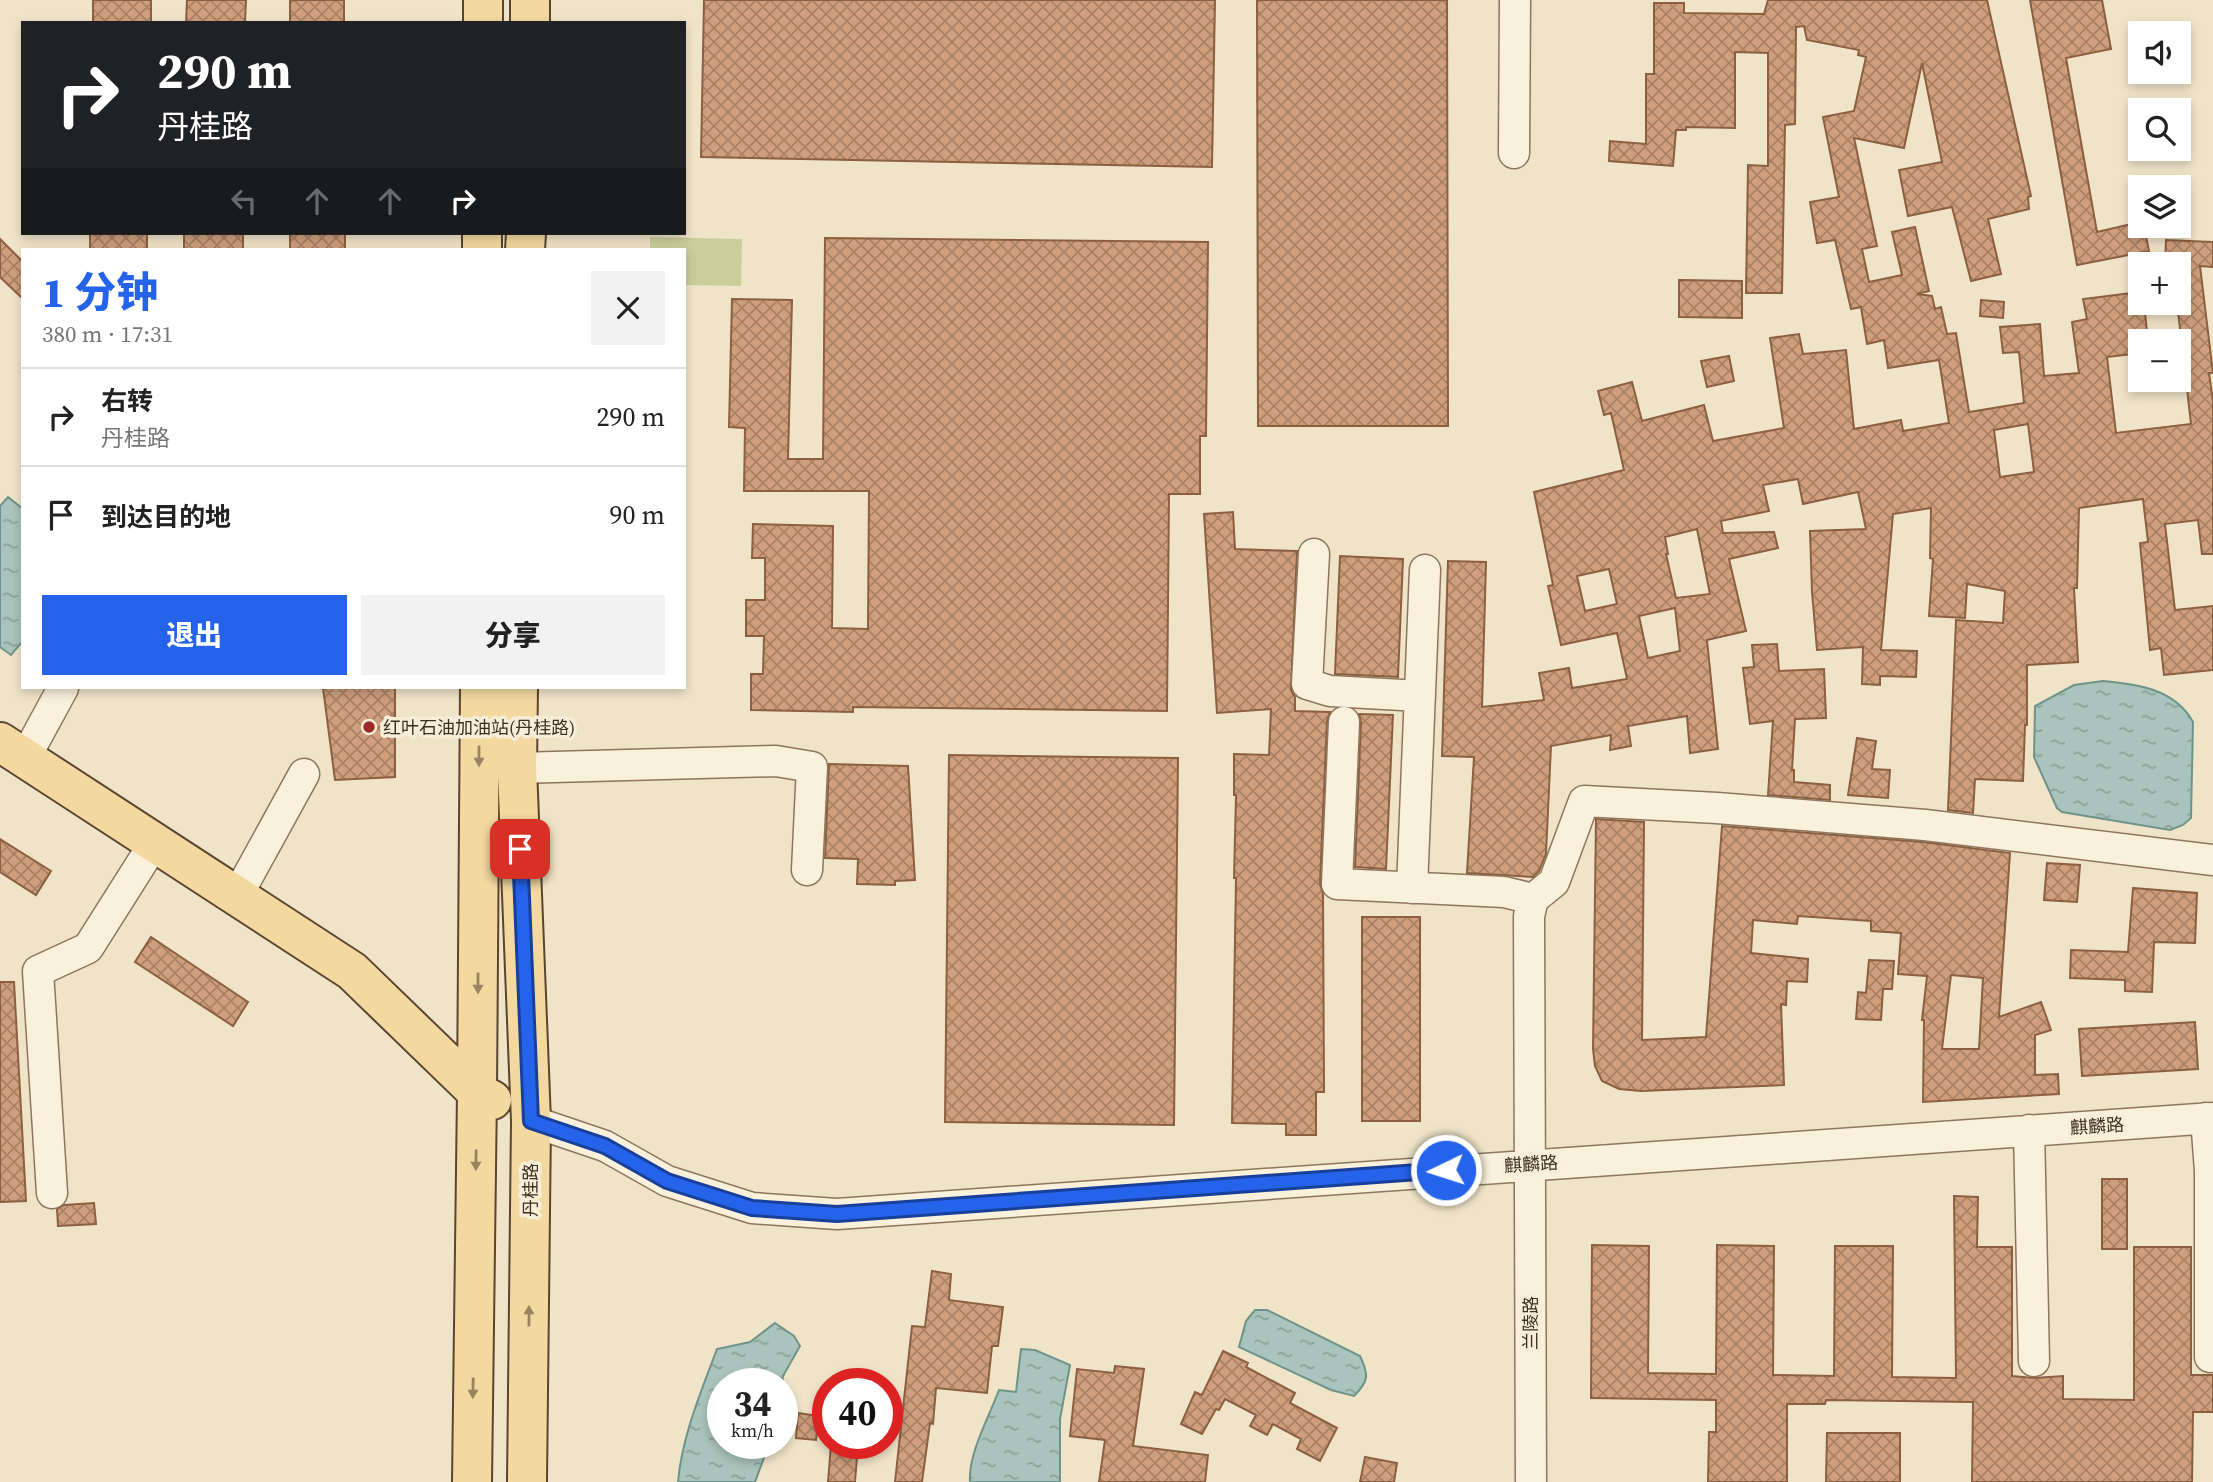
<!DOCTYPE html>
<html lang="zh">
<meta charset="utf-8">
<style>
:root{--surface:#fff;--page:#f2f2f2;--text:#222;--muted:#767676;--line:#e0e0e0;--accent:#2563eb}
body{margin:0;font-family:"Source Serif 4","Noto Sans SC",serif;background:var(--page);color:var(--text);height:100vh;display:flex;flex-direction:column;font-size:26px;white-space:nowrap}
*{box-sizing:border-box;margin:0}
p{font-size:23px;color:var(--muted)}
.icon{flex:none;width:38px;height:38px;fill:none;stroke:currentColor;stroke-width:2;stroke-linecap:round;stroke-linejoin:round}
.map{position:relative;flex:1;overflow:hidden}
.panel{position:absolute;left:21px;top:248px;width:665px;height:441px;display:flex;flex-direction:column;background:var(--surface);border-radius:0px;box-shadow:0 4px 10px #0003}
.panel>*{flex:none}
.top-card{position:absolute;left:21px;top:21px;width:665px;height:214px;border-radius:0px;box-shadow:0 4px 10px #0003;background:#202124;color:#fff;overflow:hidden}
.buttons{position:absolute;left:2128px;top:21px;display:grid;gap:14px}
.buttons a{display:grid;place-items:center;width:63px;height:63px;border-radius:0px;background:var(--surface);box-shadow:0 4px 10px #0003;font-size:35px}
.speed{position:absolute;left:707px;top:1368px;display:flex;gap:14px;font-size:35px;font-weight:700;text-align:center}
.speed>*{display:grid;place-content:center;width:91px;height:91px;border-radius:50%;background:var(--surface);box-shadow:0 4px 10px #0003;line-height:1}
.speed small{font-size:18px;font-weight:400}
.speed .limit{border:10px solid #d22;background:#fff;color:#111}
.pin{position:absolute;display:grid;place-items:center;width:60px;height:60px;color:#fff;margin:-30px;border-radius:14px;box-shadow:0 4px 10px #0006}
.me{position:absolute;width:77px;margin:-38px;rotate:266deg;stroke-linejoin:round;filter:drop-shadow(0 0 5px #0008)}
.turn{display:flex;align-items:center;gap:24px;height:147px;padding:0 21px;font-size:32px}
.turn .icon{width:91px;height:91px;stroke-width:2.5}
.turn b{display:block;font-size:49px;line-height:60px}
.lanes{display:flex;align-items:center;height:66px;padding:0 21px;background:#0003;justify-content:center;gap:35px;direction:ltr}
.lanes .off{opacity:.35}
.round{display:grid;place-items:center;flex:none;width:74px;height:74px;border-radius:0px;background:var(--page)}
.overview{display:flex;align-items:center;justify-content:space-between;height:119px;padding:0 21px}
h1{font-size:42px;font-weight:800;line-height:52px;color:var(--accent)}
.cta{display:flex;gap:14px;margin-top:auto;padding:14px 21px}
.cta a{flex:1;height:80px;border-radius:0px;background:var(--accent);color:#fff;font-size:28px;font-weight:800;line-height:80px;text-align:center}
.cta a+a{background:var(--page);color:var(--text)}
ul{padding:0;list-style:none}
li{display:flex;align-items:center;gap:21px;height:98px;padding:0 21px;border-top:2px solid var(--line)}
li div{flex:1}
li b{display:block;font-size:26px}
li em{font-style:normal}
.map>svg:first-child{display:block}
</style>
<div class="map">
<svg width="2213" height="1482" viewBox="0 0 2213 1482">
<defs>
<pattern id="water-ripples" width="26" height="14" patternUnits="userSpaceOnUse" patternTransform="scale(1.75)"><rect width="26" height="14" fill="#a9c4bc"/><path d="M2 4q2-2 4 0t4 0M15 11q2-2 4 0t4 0" fill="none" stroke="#8ba098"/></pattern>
<pattern id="building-cross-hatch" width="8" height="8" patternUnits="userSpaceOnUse" patternTransform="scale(1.75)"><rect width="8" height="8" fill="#cf9f7d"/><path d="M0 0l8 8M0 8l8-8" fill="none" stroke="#a98266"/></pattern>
</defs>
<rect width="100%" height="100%" fill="#f0e4c8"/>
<path fill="#c9cf9b" d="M 650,237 L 742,239 L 741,286 L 684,285 L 684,250 L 650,250 Z"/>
<path fill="url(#water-ripples)" stroke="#6f938a" stroke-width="2" d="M 8,497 L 23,509 L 23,641 L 11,655 L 0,647 L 0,506 Z
M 2103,681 C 2137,684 2175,689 2193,722 L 2191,818 L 2183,825 L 2170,830 L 2062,812 L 2057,808 L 2034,757 L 2035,706 L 2074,685 Z
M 1255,1310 L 1267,1310 L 1360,1356 C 1369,1375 1369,1381 1354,1396 L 1331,1390 L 1239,1347 L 1246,1321 Z
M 775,1323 L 794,1336 L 800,1346 L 783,1376 L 782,1384 L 723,1384 L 723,1444 L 769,1444 L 755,1482 L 678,1482 C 682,1436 701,1392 717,1349 L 750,1342 Z
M 1021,1349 L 1035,1350 L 1070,1365 L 1060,1419 L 1060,1482 L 970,1482 C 968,1454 989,1417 999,1390 L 1016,1392 Z"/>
<path fill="url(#building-cross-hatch)" stroke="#8d5f41" stroke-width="2" fill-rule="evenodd" d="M 93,0 L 151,0 L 151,23 L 93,23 Z
M 187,0 L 246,0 L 245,23 L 186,23 Z
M 290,0 L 344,0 L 344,23 L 290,23 Z
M 704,0 L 1215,0 L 1212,167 L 701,157 Z
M 1257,0 L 1447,0 L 1448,426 L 1258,426 Z
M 1768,0 L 1987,0 L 2031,196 L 2028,197 L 2029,209 L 1988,219 L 2001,274 L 1971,281 L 1952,207 L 1908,216 L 1899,170 L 1942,162 L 1922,63 L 1904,148 L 1854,138 L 1877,246 L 1862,249 L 1869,282 L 1902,275 L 1892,232 L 1915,227 L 1929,291 L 1917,294 L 1932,296 L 1935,309 L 1941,307 L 1947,334 L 1956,333 L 1969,412 L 2024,403 L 2019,352 L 2003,353 L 2000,327 L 2040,324 L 2044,376 L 2079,373 L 2072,322 L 2087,319 L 2083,299 L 2140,292 L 2140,303 L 2144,303 L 2148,341 L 2140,341 L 2140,353 L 2107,357 L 2116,433 L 2191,424 L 2177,303 L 2179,264 L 2165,264 L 2166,240 L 2213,242 L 2213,267 L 2200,266 L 2213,373 L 2209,373 L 2213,401 L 2213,554 L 2202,554 L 2198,520 L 2165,524 L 2175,610 L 2213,606 L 2213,670 L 2164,675 L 2161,648 L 2150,650 L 2140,543 L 2148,542 L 2143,499 L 2079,508 L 2077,588 L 2074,588 L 2078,662 L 2027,665 L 2027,725 L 2025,725 L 2023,781 L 1975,779 L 1973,813 L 1948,810 L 1956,620 L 2003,623 L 2005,591 L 1967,584 L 1965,618 L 1929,616 L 1933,559 L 1930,558 L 1931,508 L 1893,514 L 1881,650 L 1917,651 L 1916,677 L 1880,676 L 1880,685 L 1862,684 L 1863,647 L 1817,650 L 1812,592 L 1810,531 L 1866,529 L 1858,492 L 1803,504 L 1798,479 L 1763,485 L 1769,511 L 1721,521 L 1723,533 L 1774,532 L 1778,548 L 1729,559 L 1746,631 L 1707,640 L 1718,749 L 1690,753 L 1687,716 L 1628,726 L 1631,746 L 1610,750 L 1611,735 L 1551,746 L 1546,854 L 1539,871 L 1533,877 L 1467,873 L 1474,757 L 1442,756 L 1448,561 L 1486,562 L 1482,707 L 1544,700 L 1539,673 L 1569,668 L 1572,688 L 1627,679 L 1617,633 L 1561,645 L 1548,586 L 1553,585 L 1534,492 L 1624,470 L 1611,413 L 1604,415 L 1598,391 L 1632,382 L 1642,421 L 1704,405 L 1713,441 L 1784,428 L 1770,338 L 1799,334 L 1803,354 L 1846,350 L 1854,429 L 1901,420 L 1903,431 L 1949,423 L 1939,360 L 1888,368 L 1884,340 L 1867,344 L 1861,307 L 1851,309 L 1835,240 L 1817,243 L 1810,202 L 1839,197 L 1823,117 L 1854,111 L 1866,57 L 1858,55 L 1859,50 L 1807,40 L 1804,26 L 1796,27 L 1795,124 L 1785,125 L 1782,293 L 1746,293 L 1748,165 L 1768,166 L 1768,53 L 1735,52 L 1735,128 L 1686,127 L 1686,130 L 1676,130 L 1673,166 L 1609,161 L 1610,141 L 1646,144 L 1646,74 L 1654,74 L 1654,3 L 1684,3 L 1684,13 L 1764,14 ZM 2028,424 L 2034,472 L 2000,477 L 1994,430 ZM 1697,529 L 1710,594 L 1676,598 L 1666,554 L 1668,554 L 1665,537 ZM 1609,569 L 1617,604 L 1585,611 L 1577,576 ZM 1675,608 L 1680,651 L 1648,658 L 1639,616 Z
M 2030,0 L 2102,0 L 2111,49 L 2066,58 L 2097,232 L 2140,222 L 2140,226 L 2144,226 L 2149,251 L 2077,265 Z
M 90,233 L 147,233 L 147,250 L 90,250 Z
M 184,233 L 243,233 L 243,250 L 184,250 Z
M 290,233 L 345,233 L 345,250 L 290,250 Z
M 825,238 L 1208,242 L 1206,436 L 1200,436 L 1200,494 L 1169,494 L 1167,711 L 853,707 L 853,712 L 751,710 L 751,674 L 763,674 L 764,636 L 746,636 L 746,600 L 765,600 L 765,558 L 752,558 L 753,524 L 833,526 L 832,628 L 868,629 L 869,491 L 744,491 L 745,428 L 729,427 L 732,299 L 792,300 L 788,459 L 823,459 Z
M 0,239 L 23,262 L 23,299 L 0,277 Z
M 1679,280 L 1742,281 L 1742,318 L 1679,317 Z
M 1981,300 L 2004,302 L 2003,318 L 1980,316 Z
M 1729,356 L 1734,381 L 1707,387 L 1701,361 Z
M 1233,512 L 1235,549 L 1297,551 L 1291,690 L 1295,697 L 1295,711 L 1330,712 L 1327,721 L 1320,883 L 1323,894 L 1324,1092 L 1316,1092 L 1316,1135 L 1286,1135 L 1286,1124 L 1232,1123 L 1236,878 L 1234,878 L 1236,795 L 1234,795 L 1234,754 L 1269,755 L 1271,709 L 1217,713 L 1204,514 Z
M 1340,556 L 1403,559 L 1398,677 L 1335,674 Z
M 1777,644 L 1779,671 L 1824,669 L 1826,718 L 1795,719 L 1792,770 L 1794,770 L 1794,782 L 1830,785 L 1830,800 L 1768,795 L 1773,721 L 1750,724 L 1743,668 L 1754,667 L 1752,645 Z
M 323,688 L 395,688 L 395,777 L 335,780 Z
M 1359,714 L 1393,715 L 1386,869 L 1355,867 L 1361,723 Z
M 1857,738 L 1876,741 L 1872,769 L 1890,770 L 1888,798 L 1848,795 Z
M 949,755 L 1178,758 L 1174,1125 L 945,1122 Z
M 829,764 L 908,766 L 915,880 L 895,881 L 895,885 L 857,884 L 858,859 L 825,858 Z
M 1596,819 L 1644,822 L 1642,1040 L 1706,1037 L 1722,826 L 1923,842 L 2010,853 L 1999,1017 L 2041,1002 L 2051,1030 L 2035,1035 L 2035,1075 L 2058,1074 L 2059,1094 L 1923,1102 L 1924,1020 L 1922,1020 L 1927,976 L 1898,974 L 1901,933 L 1871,931 L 1871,921 L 1798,916 L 1797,924 L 1753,920 L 1751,953 L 1808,959 L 1807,982 L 1787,981 L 1786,1005 L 1781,1004 L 1784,1085 L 1641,1091 L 1619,1089 L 1602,1081 L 1595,1066 L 1593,1049 ZM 1951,975 L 1983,978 L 1979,1049 L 1942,1049 Z
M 0,839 L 51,871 L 36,895 L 0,872 Z
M 2047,863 L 2080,865 L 2077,902 L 2044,900 Z
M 2133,888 L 2197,893 L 2195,943 L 2154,942 L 2152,992 L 2125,991 L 2125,980 L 2070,978 L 2071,950 L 2128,952 Z
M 1362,917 L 1420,917 L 1420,1121 L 1362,1121 Z
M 151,937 L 248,1002 L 233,1026 L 135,962 Z
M 1869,960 L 1894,961 L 1892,989 L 1883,989 L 1881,1020 L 1856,1019 L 1858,992 L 1866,993 Z
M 0,982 L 14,982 L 26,1201 L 0,1202 Z
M 2195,1022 L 2198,1069 L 2082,1076 L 2079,1029 Z
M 2102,1179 L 2127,1179 L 2127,1249 L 2102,1249 Z
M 1954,1196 L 1978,1197 L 1977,1247 L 2012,1247 L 2012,1376 L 2034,1378 L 2063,1376 L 2063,1399 L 2134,1400 L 2134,1247 L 2191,1247 L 2191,1375 L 2213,1375 L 2213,1412 L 2193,1412 L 2192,1482 L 1972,1482 L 1973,1402 L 1826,1400 L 1825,1404 L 1787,1404 L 1787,1482 L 1708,1482 L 1709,1432 L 1716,1432 L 1716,1400 L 1591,1398 L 1592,1245 L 1649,1246 L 1648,1373 L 1716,1374 L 1717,1245 L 1774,1246 L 1773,1375 L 1834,1376 L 1835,1246 L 1893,1246 L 1892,1377 L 1956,1378 Z
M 94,1203 L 96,1224 L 58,1226 L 57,1209 L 64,1205 Z
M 932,1271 L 951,1274 L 949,1300 L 1003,1307 L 998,1346 L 992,1346 L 987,1393 L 936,1388 L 933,1424 L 930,1423 L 922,1482 L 895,1482 L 912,1326 L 925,1327 Z
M 1223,1351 L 1248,1363 L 1246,1367 L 1295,1393 L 1290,1403 L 1337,1428 L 1320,1461 L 1297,1449 L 1301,1439 L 1273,1424 L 1267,1435 L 1250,1426 L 1256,1415 L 1225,1399 L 1219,1410 L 1216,1409 L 1202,1434 L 1181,1424 L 1195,1392 L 1202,1395 Z
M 1115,1366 L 1144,1369 L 1133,1446 L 1208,1455 L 1205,1482 L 1099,1482 L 1105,1440 L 1070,1436 L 1077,1369 L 1114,1373 Z
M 798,1413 L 819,1416 L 816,1440 L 796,1438 Z
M 1827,1433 L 1900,1433 L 1900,1482 L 1826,1482 Z
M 831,1444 L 858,1444 L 855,1482 L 828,1482 Z
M 1365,1457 L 1397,1463 L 1394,1482 L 1360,1482 Z"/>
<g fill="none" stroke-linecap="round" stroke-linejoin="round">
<g stroke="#8d765c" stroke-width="33">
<path id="minor" d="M 1514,153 L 1515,0
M 1314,554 L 1307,684 L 1330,691 L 1420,696
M 1344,722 L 1337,884 L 1504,892 L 1533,899
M 25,758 L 63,688
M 517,768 L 776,761 L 812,767 L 807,870
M 1412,888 L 1425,570
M 237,896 L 304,774
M 2206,1118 L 2210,1171 L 2210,1357
M 531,1121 L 605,1146 L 667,1181 L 752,1208 L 837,1214 L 2213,1118
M 2029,1130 L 2034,1361
M 52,1193 L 38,971 L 88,948 L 155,842
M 1531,1482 L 1529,916 L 1533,899 L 1554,882 L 1584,801 L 1717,808 L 1925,825 L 2213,860"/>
</g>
<g stroke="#5b4430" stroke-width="42">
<path id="major" d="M 483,23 L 483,0
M 530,23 L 530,0
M 482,250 L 482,233
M 525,250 L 526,233
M 518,688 L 517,768 L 531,1121 L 527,1482
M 0,742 L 352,971 L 477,1092 L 492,1100
M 472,1482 L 477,1092 L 480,688"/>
</g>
<use href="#minor" stroke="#faf1dc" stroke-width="30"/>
<use href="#major" stroke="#f3d9a0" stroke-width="38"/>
</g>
<defs><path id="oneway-solid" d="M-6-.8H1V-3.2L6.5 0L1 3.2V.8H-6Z" transform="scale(1.75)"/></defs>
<g fill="#988460">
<use href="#oneway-solid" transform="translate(479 756) rotate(90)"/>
<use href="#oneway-solid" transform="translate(478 983) rotate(90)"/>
<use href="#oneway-solid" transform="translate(476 1160) rotate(91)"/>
<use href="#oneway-solid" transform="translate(529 1316) rotate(-90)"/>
<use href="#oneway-solid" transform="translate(473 1388) rotate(91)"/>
</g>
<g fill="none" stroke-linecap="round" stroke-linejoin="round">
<g stroke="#184099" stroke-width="18">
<path id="route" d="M 520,849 L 531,1121 L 605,1146 L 667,1181 L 752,1208 L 837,1214 L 1446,1170"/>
</g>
<use href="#route" stroke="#2563eb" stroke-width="12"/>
</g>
<circle fill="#9e2a2b" stroke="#f7eed8" stroke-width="2.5" cx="369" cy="727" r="7"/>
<g text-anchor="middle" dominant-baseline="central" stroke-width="7" stroke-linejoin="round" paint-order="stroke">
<g font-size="18" fill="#3d2e20" stroke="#f7eed8" text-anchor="start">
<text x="383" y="727">红叶石油加油站(丹桂路)</text>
</g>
<g font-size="18" fill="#3d2e20" stroke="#f7eed8">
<text transform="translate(2097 1126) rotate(-4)">麒麟路</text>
<text transform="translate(1531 1164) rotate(-4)">麒麟路</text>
<text transform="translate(530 1190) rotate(-90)">丹桂路</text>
<text transform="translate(1530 1323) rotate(-90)">兰陵路</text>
</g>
</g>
</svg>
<div class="buttons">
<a><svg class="icon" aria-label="sound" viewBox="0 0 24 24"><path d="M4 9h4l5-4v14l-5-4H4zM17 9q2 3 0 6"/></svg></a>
<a><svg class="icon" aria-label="search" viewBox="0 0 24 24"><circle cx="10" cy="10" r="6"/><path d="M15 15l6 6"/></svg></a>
<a><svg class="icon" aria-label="layers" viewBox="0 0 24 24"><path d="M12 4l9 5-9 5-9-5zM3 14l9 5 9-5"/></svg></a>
<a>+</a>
<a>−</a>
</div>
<div class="speed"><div>34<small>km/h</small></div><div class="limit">40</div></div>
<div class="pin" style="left:520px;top:849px;background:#d93025"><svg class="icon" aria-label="arrive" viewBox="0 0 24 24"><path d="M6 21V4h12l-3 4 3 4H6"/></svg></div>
<svg class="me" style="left:1446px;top:1170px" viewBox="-20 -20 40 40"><circle r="17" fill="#2563eb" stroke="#fff" stroke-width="3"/><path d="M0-11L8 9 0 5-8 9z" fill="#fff"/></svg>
<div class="top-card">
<div class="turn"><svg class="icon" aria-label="right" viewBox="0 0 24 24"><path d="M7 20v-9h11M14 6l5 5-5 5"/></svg><div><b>290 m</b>丹桂路</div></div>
<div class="lanes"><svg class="icon off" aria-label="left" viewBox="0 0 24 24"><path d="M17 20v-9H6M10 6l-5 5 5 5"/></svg><svg class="icon off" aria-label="ahead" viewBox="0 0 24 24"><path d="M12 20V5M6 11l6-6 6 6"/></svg><svg class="icon off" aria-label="ahead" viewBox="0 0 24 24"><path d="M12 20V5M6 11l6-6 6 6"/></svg><svg class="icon" aria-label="right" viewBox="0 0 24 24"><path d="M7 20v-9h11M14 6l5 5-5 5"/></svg></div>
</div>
<section class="panel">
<div class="overview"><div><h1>1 分钟</h1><p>380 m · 17:31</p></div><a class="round"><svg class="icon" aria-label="close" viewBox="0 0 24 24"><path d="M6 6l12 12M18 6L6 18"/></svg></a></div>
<ul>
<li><svg class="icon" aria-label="right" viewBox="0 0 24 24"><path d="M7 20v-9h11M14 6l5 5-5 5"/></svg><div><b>右转</b><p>丹桂路</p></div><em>290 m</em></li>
<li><svg class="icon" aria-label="arrive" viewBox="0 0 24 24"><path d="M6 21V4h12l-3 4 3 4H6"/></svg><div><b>到达目的地</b></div><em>90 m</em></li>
</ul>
<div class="cta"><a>退出</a><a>分享</a></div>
</section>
</div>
